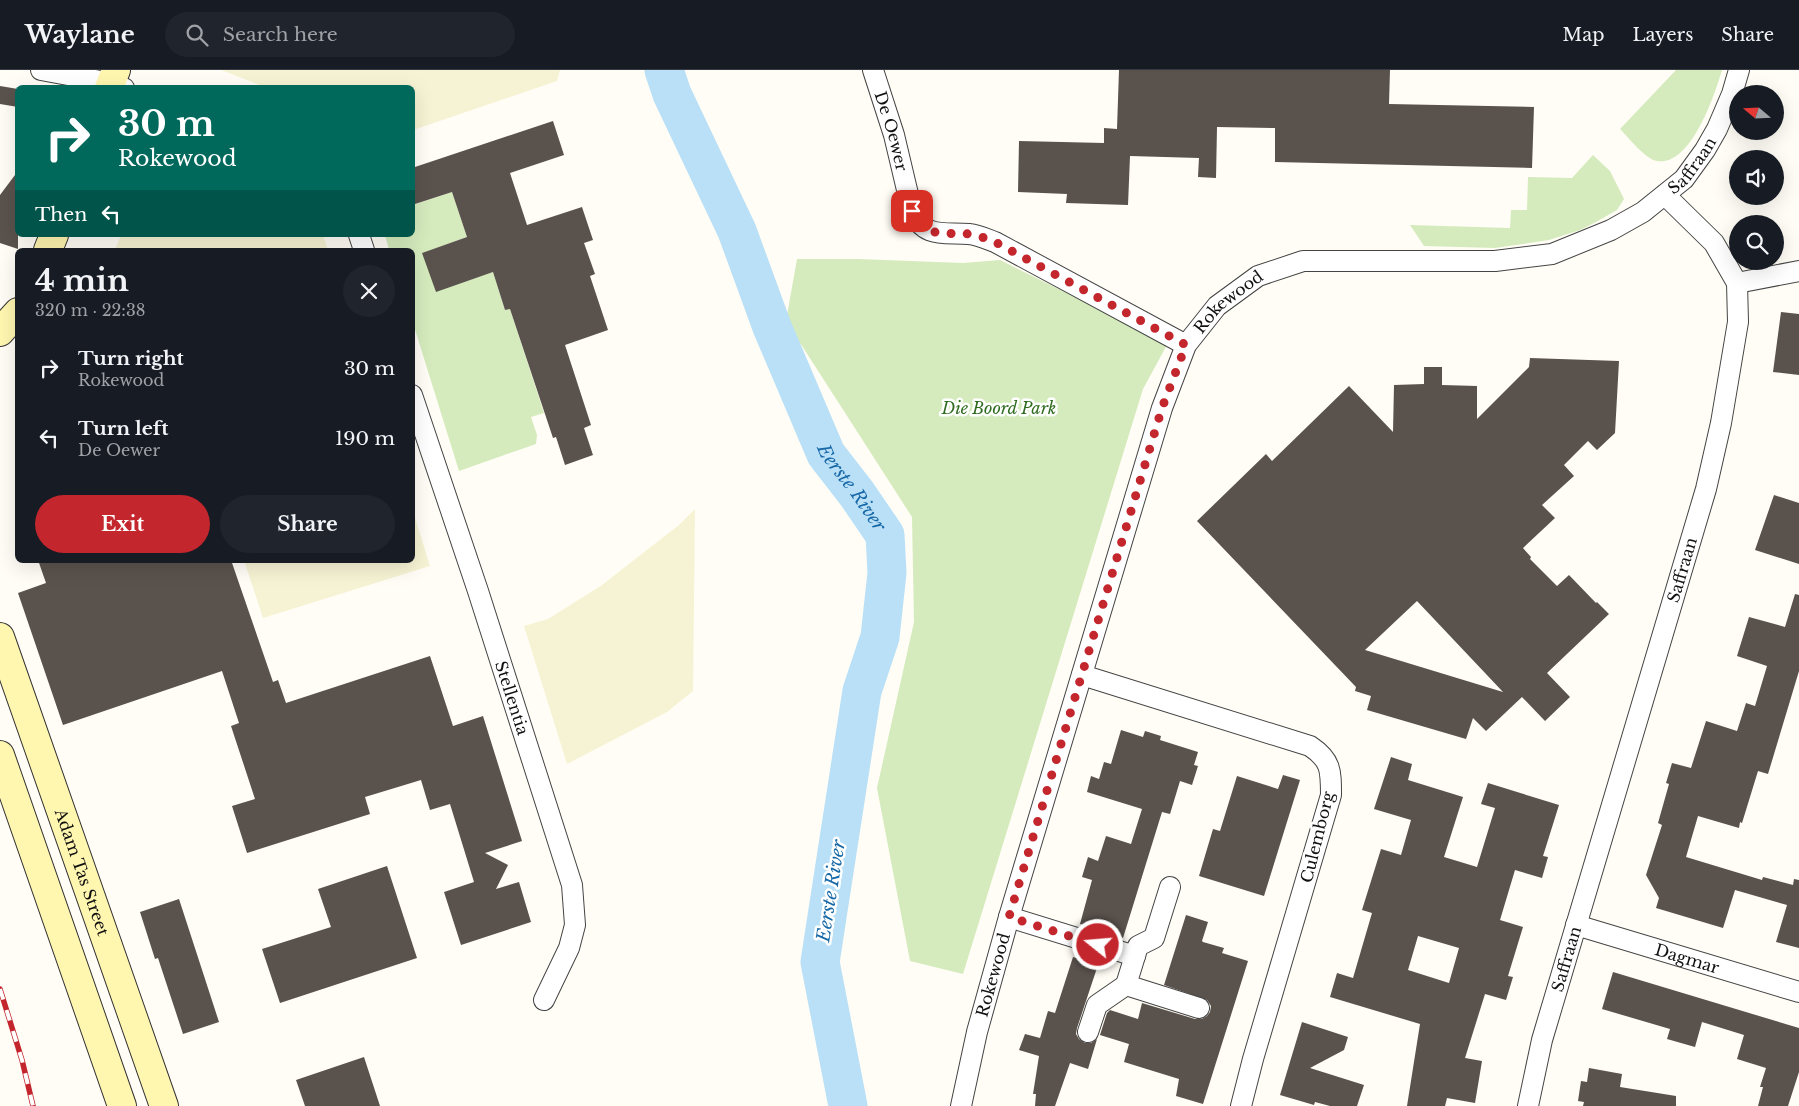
<!DOCTYPE html>
<meta charset="utf-8">
<style>
:root{--surface:#171b24;--page:#20242c;--text:#f1f3f6;--muted:#9ea1a6;--line:#363941;--accent:#c4262e}
body{margin:0;font-family:"Libre Baskerville",serif;background:var(--page);color:var(--text);height:100vh;display:flex;flex-direction:column;font-size:19px;white-space:nowrap}
*{box-sizing:border-box;margin:0}
p{font-size:16px;color:var(--muted)}
.icon{flex:none;width:28px;height:28px;fill:none;stroke:currentColor;stroke-width:2;stroke-linecap:round;stroke-linejoin:round}
.map{position:relative;flex:1;overflow:hidden}
.side{position:absolute;left:15px;top:178px;width:400px;height:315px;display:flex;flex-direction:column;background:var(--surface);border-radius:8px;box-shadow:0 5px 20px #0002}
.side>*{flex:none}
.hud{position:absolute;left:15px;top:15px;width:400px;height:152px;border-radius:8px;box-shadow:0 5px 20px #0002;background:#00695c;color:#fff;overflow:hidden}
.needle{width:32px;rotate:289deg}
.tools{position:absolute;left:1729px;top:15px;display:grid;gap:10px}
.tools a{display:grid;place-items:center;width:55px;height:55px;border-radius:50%;background:var(--surface);box-shadow:0 5px 20px #0002;font-size:25px}
.pin{position:absolute;display:grid;place-items:center;width:42px;height:42px;color:#fff;margin:-21px;border-radius:10px;box-shadow:0 2px 8px #0006}
.me{position:absolute;width:55px;margin:-28px;rotate:287deg;stroke-linejoin:round;filter:drop-shadow(0 0 4px #0008)}
.turn{display:flex;align-items:center;gap:18px;height:105px;padding:0 20px;font-size:22px}
.turn .icon{width:65px;height:65px;stroke-width:2.5}
.turn b{display:block;font-size:35px;line-height:42px}
.then{display:flex;align-items:center;height:48px;padding:0 20px;background:#0003;gap:10px;font-size:19px}
.round{display:grid;place-items:center;flex:none;width:52px;height:52px;border-radius:26px;background:var(--page)}
.headline{display:flex;align-items:center;justify-content:space-between;height:85px;padding:0 20px}
h1{font-size:30px;font-weight:800;line-height:38px}
.primary-button{display:flex;gap:10px;margin-top:auto;padding:10px 20px}
.primary-button a{flex:1;height:58px;border-radius:30px;background:var(--accent);color:#fff;font-size:20px;font-weight:800;line-height:58px;text-align:center}
.primary-button a+a{background:var(--page);color:var(--text)}
ul{padding:0;list-style:none}
li{display:flex;align-items:center;gap:15px;height:70px;padding:0 20px}
li div{flex:1}
li b{display:block;font-size:19px}
li em{font-style:normal}
header{display:flex;align-items:center;gap:30px;box-sizing:border-box;height:70px;padding:0 25px;background:var(--surface);border-bottom:1px solid var(--line)}
header strong{font-size:24px}
nav{display:flex;gap:28px;margin-inline-start:auto;font-size:18px}
.search{width:350px;height:45px;background:var(--page);display:flex;align-items:center;gap:12px;box-sizing:border-box;padding:0 18px;border-radius:28px;color:var(--muted);font-size:19px}
.map>svg:first-child{display:block}
</style>
<header>
<strong>Waylane</strong>
<div class="search"><svg class="icon" aria-label="search" viewBox="0 0 24 24"><circle cx="10" cy="10" r="6"/><path d="M15 15l6 6"/></svg>Search here</div>
<nav><a>Map</a><a>Layers</a><a>Share</a></nav>
</header>
<div class="map">
<svg width="1799" height="1036" viewBox="0 0 1799 1036">
<rect width="100%" height="100%" fill="#fffdf5"/>
<path fill="#f6f3d4" d="M 221,0 L 560,0 L 557,11 L 413,60 L 412,18 L 265,17 Z
M 121,165 L 323,165 L 328,180 L 115,180 Z
M 695,439 L 693,621 L 667,642 L 567,694 L 524,556 L 548,549 L 602,515 L 679,455 Z
M 413,441 L 430,496 L 263,548 L 244,490 L 412,490 Z"/>
<path fill="#d5ebbd" d="M 1676,0 L 1722,0 C 1715,24 1691,97 1657,91 C 1645,89 1629,68 1620,59 Z
M 1593,85 L 1610,101 L 1624,129 L 1617,140 L 1596,152 L 1580,160 L 1549,170 L 1495,178 L 1424,176 L 1410,155 L 1510,158 L 1511,140 L 1527,140 L 1528,107 L 1572,108 Z
M 452,122 L 467,167 L 423,183 L 436,221 L 493,202 L 505,240 L 510,239 L 544,343 L 531,347 L 537,365 L 536,374 L 459,401 L 413,253 L 412,180 L 389,180 L 385,165 L 412,165 L 413,135 Z
M 797,189 L 858,189 L 963,193 L 1000,190 L 1168,273 L 1143,319 L 963,904 L 910,891 L 877,718 L 914,552 L 912,447 L 786,251 Z"/>
<g fill="none" stroke-linecap="round" stroke-linejoin="round">
<path stroke="#b9e0f7" stroke-width="39" id="s1" d="M 664,0 L 672,24 L 737,161 L 772,257 L 826,384 L 857,424 L 885,465 L 887,503 L 880,567 L 862,621 L 820,892 L 848,1036"/>
</g>
<path fill="#5a524d" fill-rule="evenodd" d="M 1119,0 L 1390,0 L 1389,34 L 1534,37 L 1532,98 L 1275,92 L 1275,58 L 1217,57 L 1216,108 L 1198,107 L 1199,88 L 1130,86 L 1128,135 L 1066,133 L 1067,124 L 1018,122 L 1019,71 L 1104,73 L 1104,58 L 1117,59 Z
M 0,16 L 18,19 L 18,37 L 0,34 Z
M 553,51 L 564,85 L 510,103 L 527,155 L 582,137 L 593,170 L 584,173 L 595,204 L 590,206 L 608,260 L 565,275 L 591,355 L 584,358 L 593,385 L 565,395 L 556,367 L 553,368 L 510,239 L 505,240 L 493,202 L 436,222 L 422,183 L 467,167 L 452,122 L 412,135 L 412,98 Z
M 18,101 L 18,179 L 0,173 L 0,125 Z
M 1781,242 L 1799,244 L 1799,305 L 1773,302 Z
M 1530,288 L 1619,291 L 1615,363 L 1597,380 L 1588,371 L 1564,395 L 1574,406 L 1542,435 L 1555,448 L 1523,478 L 1531,487 L 1530,489 L 1557,516 L 1569,505 L 1596,533 L 1597,532 L 1609,544 L 1547,603 L 1570,627 L 1545,651 L 1522,627 L 1486,661 L 1473,648 L 1466,669 L 1367,640 L 1371,626 L 1355,621 L 1356,617 L 1197,451 L 1266,384 L 1272,391 L 1349,316 L 1393,362 L 1394,315 L 1424,314 L 1424,297 L 1442,297 L 1442,315 L 1477,316 L 1477,349 L 1529,297 ZM 1417,531 L 1503,622 L 1365,580 Z
M 1774,425 L 1799,433 L 1799,494 L 1755,480 Z
M 38,490 L 231,490 L 273,612 L 278,610 L 286,633 L 430,586 L 453,656 L 483,646 L 522,771 L 485,783 L 508,795 L 496,819 L 519,812 L 531,852 L 461,875 L 444,822 L 474,812 L 450,734 L 430,740 L 421,710 L 365,727 L 370,744 L 247,783 L 232,736 L 255,729 L 231,656 L 239,653 L 222,601 L 63,655 L 18,523 L 46,513 Z
M 1795,524 L 1799,525 L 1799,601 L 1768,704 L 1758,701 L 1742,753 L 1740,752 L 1739,758 L 1698,746 L 1686,787 L 1762,810 L 1763,807 L 1793,815 L 1794,809 L 1799,810 L 1799,878 L 1776,872 L 1787,835 L 1735,820 L 1723,858 L 1656,838 L 1659,828 L 1646,805 L 1662,755 L 1658,753 L 1669,714 L 1666,713 L 1672,693 L 1691,698 L 1706,651 L 1737,661 L 1746,633 L 1755,636 L 1767,596 L 1737,586 L 1749,547 L 1785,557 Z
M 1121,660 L 1143,667 L 1145,661 L 1161,666 L 1160,670 L 1198,682 L 1194,695 L 1198,696 L 1192,715 L 1180,711 L 1170,744 L 1162,742 L 1123,868 L 1080,854 L 1092,810 L 1082,807 L 1088,787 L 1098,791 L 1106,766 L 1131,774 L 1142,739 L 1087,722 L 1091,706 L 1099,709 L 1104,692 L 1111,694 Z
M 1391,687 L 1412,694 L 1408,710 L 1463,727 L 1444,787 L 1477,797 L 1495,738 L 1481,734 L 1488,713 L 1559,735 L 1543,786 L 1548,787 L 1542,808 L 1515,800 L 1500,850 L 1523,857 L 1508,906 L 1513,907 L 1506,930 L 1485,924 L 1465,988 L 1482,991 L 1475,1033 L 1447,1028 L 1445,1036 L 1407,1036 L 1420,954 L 1330,927 L 1337,903 L 1353,908 L 1372,843 L 1362,840 L 1381,779 L 1401,785 L 1411,750 L 1374,739 ZM 1418,866 L 1459,878 L 1449,913 L 1408,900 Z
M 1283,705 L 1300,710 L 1264,826 L 1199,806 L 1213,759 L 1220,761 L 1237,706 L 1278,719 Z
M 387,796 L 417,888 L 280,933 L 262,879 L 331,857 L 318,819 Z
M 179,829 L 219,952 L 183,964 L 158,888 L 155,889 L 140,842 Z
M 1186,845 L 1208,852 L 1202,871 L 1203,872 L 1224,878 L 1222,883 L 1248,891 L 1203,1034 L 1176,1026 L 1179,1009 L 1124,992 L 1129,974 L 1100,965 L 1107,943 L 1110,940 L 1138,949 L 1142,933 L 1195,949 L 1202,949 L 1207,946 L 1210,942 L 1211,936 L 1207,930 L 1164,915 Z
M 1073,887 L 1098,895 L 1077,958 L 1076,964 L 1079,969 L 1085,973 L 1091,973 L 1097,969 L 1088,999 L 1070,993 L 1055,1036 L 1035,1036 L 1036,1024 L 1033,1024 L 1039,986 L 1019,980 L 1025,964 L 1040,968 L 1048,941 L 1055,943 Z
M 1613,902 L 1799,958 L 1799,1002 L 1788,1036 L 1758,1036 L 1763,1017 L 1760,1017 L 1766,998 L 1737,989 L 1744,965 L 1702,952 L 1695,977 L 1667,969 L 1670,959 L 1602,939 Z
M 1302,952 L 1348,967 L 1344,980 L 1310,998 L 1364,1015 L 1357,1036 L 1330,1036 L 1315,1032 L 1314,1035 L 1280,1025 Z
M 364,987 L 380,1036 L 305,1036 L 296,1010 Z
M 1589,998 L 1622,1004 L 1620,1017 L 1676,1026 L 1676,1036 L 1583,1036 L 1584,1032 L 1578,1031 L 1581,1011 L 1587,1012 Z"/>
<g fill="none" stroke-linecap="round" stroke-linejoin="round">
<g stroke="#444" stroke-width="22">
<g id="street">
<path d="M 41,0 L 111,13 L 124,18"/>
<path id="s2" d="M 873,0 L 894,65 L 912,141 C 925,169 943,162 969,164 C 978,165 987,169 995,172 L 1186,275"/>
<path d="M 359,165 L 364,180"/>
<path d="M 1737,213 L 1799,201"/>
<path id="s3" d="M 412,325 L 478,521 L 572,815 L 575,855 L 569,878 L 544,930"/>
<path d="M 1082,605 L 1310,676 C 1331,690 1331,700 1331,725 L 1253,989 L 1241,1036"/>
<path d="M 1170,817 L 1154,868 L 1138,876 L 1126,915 L 1199,938"/>
<path d="M 1009,847 L 1135,886"/>
<path id="s4" d="M 1576,855 L 1799,922"/>
<path d="M 1088,962 L 1097,935 L 1126,915"/>
<path id="s5" d="M 961,1036 L 977,962 L 1009,847 L 1162,338 L 1186,275 L 1217,236 L 1258,206 L 1303,191 L 1495,191 L 1552,184 L 1611,160 L 1643,142 L 1684,109 L 1705,80 L 1717,59 L 1732,24 L 1739,0"/>
<path id="s6" d="M 1528,1036 L 1542,970 L 1706,419 L 1721,353 L 1738,252 L 1737,213 L 1714,173 L 1665,125"/>
</g>
</g>
<g stroke="#333" stroke-width="30">
<g id="secondary">
<path d="M 109,18 L 116,0"/>
<path d="M 48,180 L 54,165"/>
<path d="M 0,262 L 18,242"/>
<path id="s7" d="M 0,567 L 164,1036"/>
<path d="M 0,685 L 122,1036"/>
</g>
</g>
<use href="#street" stroke="#fff" stroke-width="20"/>
<use href="#secondary" stroke="#fff6b0" stroke-width="28"/>
<g stroke="#c4262e" stroke-width="5.5">
<path id="rail" d="M 0,919 L 22,990 L 33,1036"/>
</g>
<use href="#rail" stroke="#fff" stroke-width="4" stroke-dasharray="11" stroke-linecap="butt"/>
</g>
<g fill="none" stroke-linecap="round" stroke-linejoin="round">
<path stroke="#c4262e" stroke-width="9" stroke-dasharray="0 16.2" d="M 912,141 C 925,169 943,162 969,164 C 978,165 987,169 995,172 L 1186,275 L 1162,338 L 1009,847 L 1098,875"/>
</g>
<g text-anchor="middle" dominant-baseline="central" stroke-width="5" stroke-linejoin="round" paint-order="stroke">
<g font-size="16" fill="#111" stroke="#fff">
<text stroke="none"><textPath href="#s2" startOffset="64">De Oewer</textPath></text>
<text stroke="none"><textPath href="#s5" startOffset="1360">Saffraan</textPath></text>
<text stroke="none"><textPath href="#s5" startOffset="855">Rokewood</textPath></text>
<text stroke="none"><textPath href="#s6" startOffset="558">Saffraan</textPath></text>
<text stroke="none"><textPath href="#s3" startOffset="319">Stellentia</textPath></text>
<text transform="translate(1317 767) rotate(-76)">Culemborg</text>
<text stroke="none"><textPath href="#s7" startOffset="249">Adam Tas Street</textPath></text>
<text stroke="none"><textPath href="#s6" startOffset="152">Saffraan</textPath></text>
<text stroke="none"><textPath href="#s4" startOffset="116">Dagmar</textPath></text>
<text stroke="none"><textPath href="#s5" startOffset="135">Rokewood</textPath></text>
</g>
<g font-size="16" font-style="italic" fill="#2f6b1f" stroke="#fff">
<text x="999" y="338">Die Boord Park</text>
</g>
<g font-size="18" font-style="italic" fill="#1768a6" stroke="#fff">
<text stroke="none"><textPath href="#s1" startOffset="459">Eerste River</textPath></text>
<text transform="translate(831 821) rotate(-81)">Eerste River</text>
</g>
</g>
</svg>
<div class="tools">
<a><svg class="needle" viewBox="-14 -14 28 28"><path d="M0-13l5 13h-10z" fill="#e53935"/><path d="M0 13l5-13h-10z" fill="#9ea1a6"/></svg></a>
<a><svg class="icon" aria-label="sound" viewBox="0 0 24 24"><path d="M4 9h4l5-4v14l-5-4H4zM17 9q2 3 0 6"/></svg></a>
<a><svg class="icon" aria-label="search" viewBox="0 0 24 24"><circle cx="10" cy="10" r="6"/><path d="M15 15l6 6"/></svg></a>
</div>
<div class="pin" style="left:912px;top:141px;background:#d93025"><svg class="icon" aria-label="arrive" viewBox="0 0 24 24"><path d="M6 21V4h12l-3 4 3 4H6"/></svg></div>
<svg class="me" style="left:1098px;top:875px" viewBox="-20 -20 40 40"><circle r="17" fill="#c4262e" stroke="#fff" stroke-width="3"/><path d="M0-11L8 9 0 5-8 9z" fill="#fff"/></svg>
<div class="hud">
<div class="turn"><svg class="icon" aria-label="right" viewBox="0 0 24 24"><path d="M7 20v-9h11M14 6l5 5-5 5"/></svg><div><b>30 m</b>Rokewood</div></div>
<div class="then">Then<svg class="icon" aria-label="left" viewBox="0 0 24 24"><path d="M17 20v-9H6M10 6l-5 5 5 5"/></svg></div>
</div>
<section class="side">
<div class="headline"><div><h1>4 min</h1><p>320 m · 22:38</p></div><a class="round"><svg class="icon" aria-label="close" viewBox="0 0 24 24"><path d="M6 6l12 12M18 6L6 18"/></svg></a></div>
<ul>
<li><svg class="icon" aria-label="right" viewBox="0 0 24 24"><path d="M7 20v-9h11M14 6l5 5-5 5"/></svg><div><b>Turn right</b><p>Rokewood</p></div><em>30 m</em></li>
<li><svg class="icon" aria-label="left" viewBox="0 0 24 24"><path d="M17 20v-9H6M10 6l-5 5 5 5"/></svg><div><b>Turn left</b><p>De Oewer</p></div><em>190 m</em></li>
</ul>
<div class="primary-button"><a>Exit</a><a>Share</a></div>
</section>
</div>
